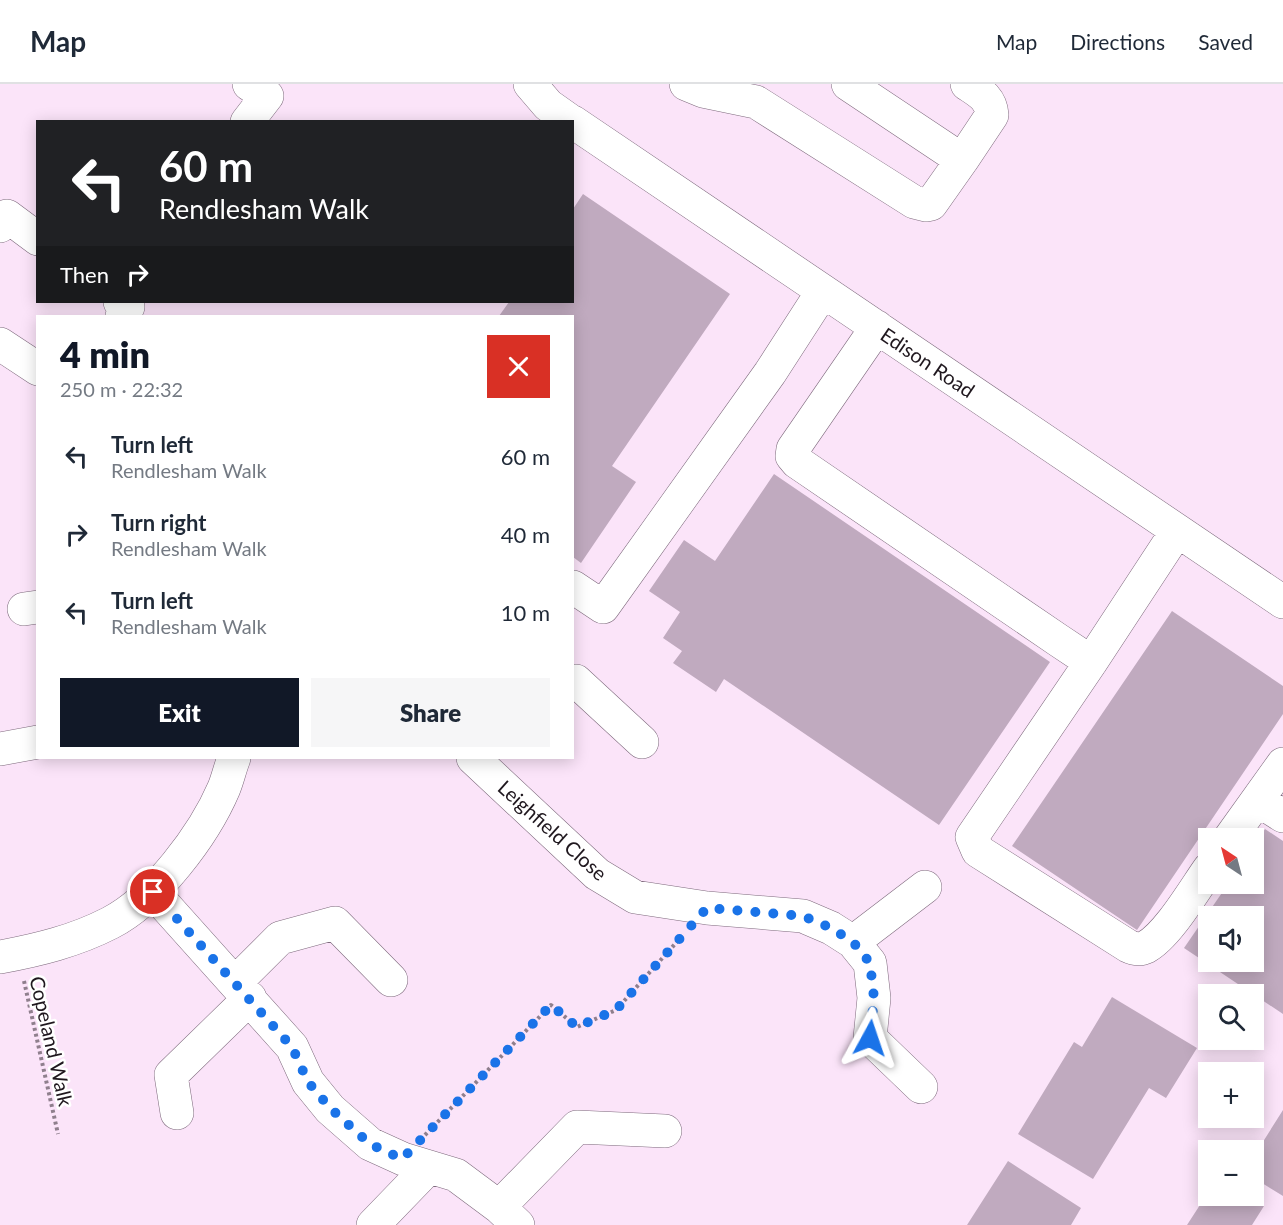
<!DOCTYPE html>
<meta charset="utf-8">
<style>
:root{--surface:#fff;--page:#f6f6f7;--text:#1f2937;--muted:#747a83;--line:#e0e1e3;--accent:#111827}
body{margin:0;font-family:Lato,sans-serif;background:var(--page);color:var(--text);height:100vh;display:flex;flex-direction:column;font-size:22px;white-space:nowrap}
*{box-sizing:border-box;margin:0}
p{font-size:20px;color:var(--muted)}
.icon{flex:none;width:33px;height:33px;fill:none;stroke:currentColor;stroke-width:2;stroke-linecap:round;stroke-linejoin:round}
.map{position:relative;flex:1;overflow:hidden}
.panel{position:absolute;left:36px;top:231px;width:538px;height:444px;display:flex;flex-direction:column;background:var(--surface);border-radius:0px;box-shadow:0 3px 15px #0003}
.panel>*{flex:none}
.banner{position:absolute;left:36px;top:36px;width:538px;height:183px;border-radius:0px;box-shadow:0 3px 15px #0003;background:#202124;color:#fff;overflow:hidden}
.needle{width:39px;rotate:324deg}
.tools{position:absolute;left:1198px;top:744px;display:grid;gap:12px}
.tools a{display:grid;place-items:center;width:66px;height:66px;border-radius:0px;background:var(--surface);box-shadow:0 3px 15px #0003;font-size:30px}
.pin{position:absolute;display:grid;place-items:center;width:51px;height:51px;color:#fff;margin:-26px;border:3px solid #fff;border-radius:50%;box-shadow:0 2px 6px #0007}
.me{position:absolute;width:66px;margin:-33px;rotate:5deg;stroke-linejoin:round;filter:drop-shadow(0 0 4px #0008)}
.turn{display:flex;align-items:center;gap:21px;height:126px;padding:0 24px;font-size:27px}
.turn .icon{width:78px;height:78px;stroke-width:2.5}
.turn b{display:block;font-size:42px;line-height:51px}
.then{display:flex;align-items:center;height:57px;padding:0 24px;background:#0003;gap:12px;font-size:22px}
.round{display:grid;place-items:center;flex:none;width:63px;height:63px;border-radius:0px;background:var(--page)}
.overview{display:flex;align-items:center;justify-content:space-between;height:102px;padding:0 24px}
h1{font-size:36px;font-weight:800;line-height:45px;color:var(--accent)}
.button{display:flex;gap:12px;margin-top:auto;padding:12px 24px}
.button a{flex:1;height:69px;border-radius:0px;background:var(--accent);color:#fff;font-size:24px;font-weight:800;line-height:69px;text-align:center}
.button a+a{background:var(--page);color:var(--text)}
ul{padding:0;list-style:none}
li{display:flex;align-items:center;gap:18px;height:78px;padding:0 24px}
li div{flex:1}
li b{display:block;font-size:22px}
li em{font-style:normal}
header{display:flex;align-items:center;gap:36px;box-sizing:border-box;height:84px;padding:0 30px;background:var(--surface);border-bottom:2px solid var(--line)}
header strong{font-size:28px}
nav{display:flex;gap:33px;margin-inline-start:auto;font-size:21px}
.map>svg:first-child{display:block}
</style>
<header>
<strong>Map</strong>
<nav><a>Map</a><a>Directions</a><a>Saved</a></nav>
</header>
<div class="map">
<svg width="1283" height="1141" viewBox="0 0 1283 1141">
<rect width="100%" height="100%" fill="#fbe4f9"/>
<path fill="#c0aabf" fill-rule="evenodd" d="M 583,110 L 730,210 L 612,382 L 636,398 L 581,479 L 573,473 L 573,232 L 499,232 L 509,218 L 573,218 L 573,125 Z
M 774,390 L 1050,578 L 939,741 L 724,595 L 716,608 L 673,579 L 682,567 L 663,554 L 680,528 L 649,507 L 684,456 L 715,477 Z
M 1172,527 L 1283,602 L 1283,630 L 1137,846 L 1012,762 Z
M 1265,745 L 1283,757 L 1283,930 L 1184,864 L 1228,800 L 1254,800 L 1254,761 ZM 1209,832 L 1254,832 L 1254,878 L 1209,878 Z
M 1112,913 L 1197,964 L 1166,1014 L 1149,1004 L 1093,1095 L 1018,1050 L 1074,958 L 1082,963 Z
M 1283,1026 L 1283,1112 L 1254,1094 L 1254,1072 Z
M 1008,1077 L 1081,1124 L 1071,1141 L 967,1141 Z
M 1209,1107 L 1209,1112 L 1248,1112 L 1264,1122 L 1252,1141 L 1187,1141 Z"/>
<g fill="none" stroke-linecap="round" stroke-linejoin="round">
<g stroke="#7e6a7d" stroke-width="34">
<path id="minor" d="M 530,0 L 548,21 L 572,38
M 686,0 L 703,7 L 756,18 L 914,118 L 926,121 L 931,120 L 962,76 L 848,0
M 247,38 L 267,12 L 249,0
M 573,38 L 1283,518
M 962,76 L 992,31 C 991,14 979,8 967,0
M 0,142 L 7,132 L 38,155
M 120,218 L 128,223 L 122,232
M 877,243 L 793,365 L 792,372 L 797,378 L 1058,556 L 1091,578 L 1177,447
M 0,260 L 38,285
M 573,503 L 603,523 L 770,289 L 823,207
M 24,525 L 38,523
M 1091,578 L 972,753 L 978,767 L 1128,862 C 1134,865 1140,866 1146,863 C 1168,851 1194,806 1209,785
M 573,600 L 576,597 L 642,658
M 0,665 L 38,658
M 473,674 L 597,790 L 635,813 L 707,824 L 803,832 L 831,844 L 853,858 L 870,879 L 874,914 L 870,954 L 921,1003
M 1258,716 L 1283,732
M 1230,754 L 1283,680
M 153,808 L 292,963 L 308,998 L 330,1025 L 370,1060 L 403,1075 L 456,1091 L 499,1123 L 518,1141
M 853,858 L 925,803
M 0,873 C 38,866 75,857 110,839 C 155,816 204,751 224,704 C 228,694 230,684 234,674
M 236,898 L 280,854 L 335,839 L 391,896
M 177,1029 L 171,991 L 250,914
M 499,1123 L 577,1043 L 665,1047
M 373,1141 L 429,1083"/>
</g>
<path stroke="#8f7f8d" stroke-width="4" stroke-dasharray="3 3" stroke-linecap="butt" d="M 24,897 L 58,1050
M 425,1051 L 551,921 L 577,943 L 616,926 L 683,851"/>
<use href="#minor" stroke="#fff" stroke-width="33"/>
</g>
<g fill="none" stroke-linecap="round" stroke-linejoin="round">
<path stroke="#1a73e8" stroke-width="10" stroke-dasharray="0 18" d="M 153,808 L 292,963 L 308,998 L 330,1024 L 370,1060 L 402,1075 L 551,921 L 577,943 L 616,926 L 707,824 L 803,832 L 831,844 L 853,858 L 870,879 L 874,914 L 870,954"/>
</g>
<g text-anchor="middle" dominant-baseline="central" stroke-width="5" stroke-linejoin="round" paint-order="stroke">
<g font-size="20" fill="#1f171e" stroke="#fff">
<text transform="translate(928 278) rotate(34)">Edison Road</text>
<text transform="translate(553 746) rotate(42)">Leighfield Close</text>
<text transform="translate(52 957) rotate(77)">Copeland Walk</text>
</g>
</g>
</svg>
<div class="tools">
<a><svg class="needle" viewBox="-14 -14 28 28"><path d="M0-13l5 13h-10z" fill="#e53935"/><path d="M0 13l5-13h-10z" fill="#747a83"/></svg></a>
<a><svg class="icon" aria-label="sound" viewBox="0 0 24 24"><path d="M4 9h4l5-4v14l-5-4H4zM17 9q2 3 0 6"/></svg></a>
<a><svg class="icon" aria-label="search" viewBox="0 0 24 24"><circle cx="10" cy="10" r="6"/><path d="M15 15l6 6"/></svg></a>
<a>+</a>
<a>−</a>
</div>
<div class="pin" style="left:153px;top:808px;background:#d93025"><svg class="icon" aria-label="arrive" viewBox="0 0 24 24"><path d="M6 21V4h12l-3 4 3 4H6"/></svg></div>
<svg class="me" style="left:870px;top:954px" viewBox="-20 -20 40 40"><path d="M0-17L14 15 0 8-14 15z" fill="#1a73e8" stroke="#fff" stroke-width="4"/></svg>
<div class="banner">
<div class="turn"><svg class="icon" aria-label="left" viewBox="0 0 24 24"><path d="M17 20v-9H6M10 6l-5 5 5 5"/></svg><div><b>60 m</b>Rendlesham Walk</div></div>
<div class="then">Then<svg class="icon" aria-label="right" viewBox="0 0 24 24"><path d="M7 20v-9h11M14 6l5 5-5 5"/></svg></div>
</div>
<section class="panel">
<div class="overview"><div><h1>4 min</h1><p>250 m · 22:32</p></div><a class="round" style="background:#d93025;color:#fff"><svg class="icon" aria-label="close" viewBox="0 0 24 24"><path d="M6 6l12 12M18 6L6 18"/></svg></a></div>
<ul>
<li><svg class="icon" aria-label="left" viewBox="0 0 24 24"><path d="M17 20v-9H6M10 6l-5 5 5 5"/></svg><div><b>Turn left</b><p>Rendlesham Walk</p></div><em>60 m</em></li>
<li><svg class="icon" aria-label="right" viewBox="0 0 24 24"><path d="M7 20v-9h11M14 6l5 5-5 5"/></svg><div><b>Turn right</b><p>Rendlesham Walk</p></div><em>40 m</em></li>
<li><svg class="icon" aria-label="left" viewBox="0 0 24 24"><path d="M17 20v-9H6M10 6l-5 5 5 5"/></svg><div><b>Turn left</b><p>Rendlesham Walk</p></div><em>10 m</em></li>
</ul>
<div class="button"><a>Exit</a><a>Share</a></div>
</section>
</div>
